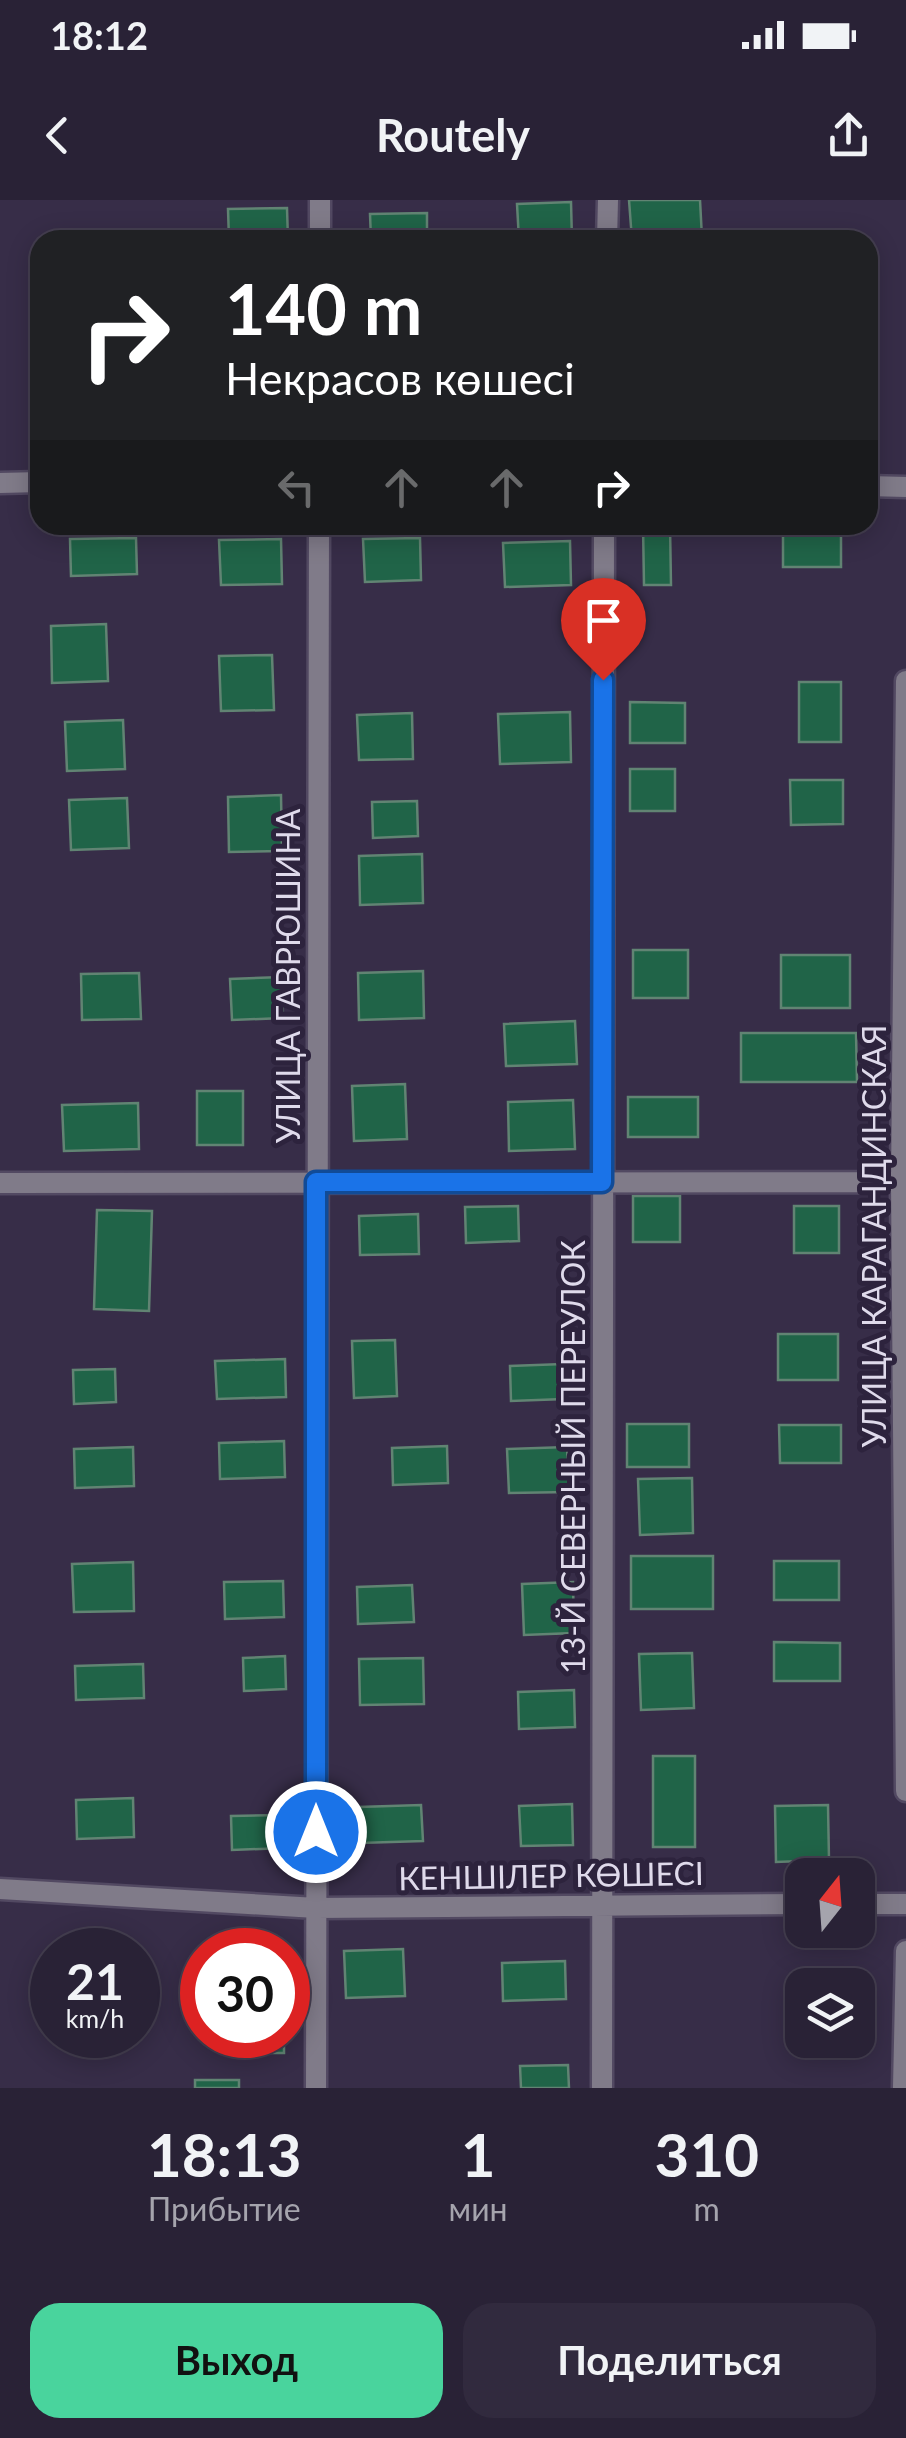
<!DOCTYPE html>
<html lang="ru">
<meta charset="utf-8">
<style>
:root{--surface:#292236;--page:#312a3e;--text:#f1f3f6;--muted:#a5a4ad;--line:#453f51;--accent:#49d49d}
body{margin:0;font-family:Lato,sans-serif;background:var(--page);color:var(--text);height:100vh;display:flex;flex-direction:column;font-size:38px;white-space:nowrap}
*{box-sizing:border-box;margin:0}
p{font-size:32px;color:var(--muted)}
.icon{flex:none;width:55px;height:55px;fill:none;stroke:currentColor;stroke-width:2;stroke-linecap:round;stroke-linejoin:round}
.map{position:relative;height:1888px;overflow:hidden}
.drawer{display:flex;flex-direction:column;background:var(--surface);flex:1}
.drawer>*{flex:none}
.top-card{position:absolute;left:30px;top:30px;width:848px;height:305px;border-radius:30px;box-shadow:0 5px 25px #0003,0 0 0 2px var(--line);background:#202124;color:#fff;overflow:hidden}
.needle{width:65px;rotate:17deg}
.buttons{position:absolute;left:785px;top:1658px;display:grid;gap:20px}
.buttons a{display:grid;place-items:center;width:90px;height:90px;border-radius:20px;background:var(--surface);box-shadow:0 5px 25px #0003,0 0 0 2px var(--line);font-size:50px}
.speed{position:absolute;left:30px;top:1728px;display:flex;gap:20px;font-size:50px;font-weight:700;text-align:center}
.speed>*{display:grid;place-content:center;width:130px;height:130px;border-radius:50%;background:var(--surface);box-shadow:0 5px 25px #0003,0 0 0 2px var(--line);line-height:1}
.speed small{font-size:25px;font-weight:400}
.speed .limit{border:15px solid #d22;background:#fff;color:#111}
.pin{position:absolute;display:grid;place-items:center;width:85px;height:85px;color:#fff;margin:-102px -42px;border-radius:50% 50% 50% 0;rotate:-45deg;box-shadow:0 0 10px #0007}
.pin .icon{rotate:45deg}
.me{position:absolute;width:110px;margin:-55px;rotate:0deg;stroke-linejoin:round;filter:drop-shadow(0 0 8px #0008)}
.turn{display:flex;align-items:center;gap:35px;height:210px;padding:0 30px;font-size:45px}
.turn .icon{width:130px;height:130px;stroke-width:2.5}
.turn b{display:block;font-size:70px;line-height:85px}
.lanes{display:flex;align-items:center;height:95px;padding:0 30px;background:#0003;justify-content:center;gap:50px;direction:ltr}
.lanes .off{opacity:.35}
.eta{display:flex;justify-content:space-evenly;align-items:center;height:170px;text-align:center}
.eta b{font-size:60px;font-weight:700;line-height:70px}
.primary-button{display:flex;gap:20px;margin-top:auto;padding:20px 30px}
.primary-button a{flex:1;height:115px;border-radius:30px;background:var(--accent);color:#111;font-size:40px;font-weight:700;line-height:115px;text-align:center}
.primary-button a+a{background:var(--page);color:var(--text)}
.status{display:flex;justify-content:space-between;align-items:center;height:70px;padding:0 50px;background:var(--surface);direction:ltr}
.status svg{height:28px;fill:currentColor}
header{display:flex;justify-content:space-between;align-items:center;height:130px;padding:0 30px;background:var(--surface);font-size:45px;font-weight:700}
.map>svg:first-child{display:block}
</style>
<div class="status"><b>18:12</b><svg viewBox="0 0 49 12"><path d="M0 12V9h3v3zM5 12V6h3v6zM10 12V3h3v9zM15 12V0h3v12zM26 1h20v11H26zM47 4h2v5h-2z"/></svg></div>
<header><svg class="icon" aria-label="back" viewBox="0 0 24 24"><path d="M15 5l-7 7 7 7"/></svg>Routely<svg class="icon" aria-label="share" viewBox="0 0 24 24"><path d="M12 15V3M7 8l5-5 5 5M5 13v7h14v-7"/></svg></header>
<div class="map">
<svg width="906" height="1888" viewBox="0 0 906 1888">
<rect width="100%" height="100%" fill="#372d48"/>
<path fill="#206448" stroke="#618473" stroke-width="2.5" d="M 629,0 L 700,0 L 702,38 L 632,40 Z
M 571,2 L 572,40 L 519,40 L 517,4 Z
M 287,8 L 288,40 L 229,40 L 228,9 Z
M 427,13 L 427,40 L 371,40 L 370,14 Z
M 643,325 L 670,325 L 671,385 L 644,385 Z
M 783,326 L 841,326 L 841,367 L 783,367 Z
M 136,338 L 137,374 L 71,376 L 70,339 Z
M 420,338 L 421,380 L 365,382 L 363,339 Z
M 281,339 L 282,384 L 221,385 L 219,340 Z
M 570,341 L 571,385 L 505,387 L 503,343 Z
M 106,424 L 108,481 L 52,483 L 51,426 Z
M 272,455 L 274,510 L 221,511 L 219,456 Z
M 799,482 L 841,482 L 841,542 L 799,542 Z
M 630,502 L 685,503 L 685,543 L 630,543 Z
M 570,512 L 571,562 L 500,564 L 498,514 Z
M 412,513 L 413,559 L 359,560 L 357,515 Z
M 123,520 L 125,569 L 67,571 L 65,522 Z
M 630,569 L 675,569 L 675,611 L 630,611 Z
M 790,580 L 843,580 L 843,624 L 791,625 Z
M 281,595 L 282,651 L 229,652 L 228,597 Z
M 127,598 L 129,648 L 71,650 L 69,600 Z
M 417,601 L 418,636 L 373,638 L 372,602 Z
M 422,654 L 423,703 L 360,705 L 359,656 Z
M 633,750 L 688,750 L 688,798 L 633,798 Z
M 781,755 L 850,755 L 850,808 L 781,808 Z
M 423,771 L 424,818 L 359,820 L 358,773 Z
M 139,773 L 141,819 L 82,820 L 81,774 Z
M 282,777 L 283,818 L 232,820 L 230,779 Z
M 575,821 L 577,864 L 506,866 L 504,824 Z
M 741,833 L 856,833 L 857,882 L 741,882 Z
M 405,884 L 407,939 L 354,941 L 352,886 Z
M 197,891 L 243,891 L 243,945 L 197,945 Z
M 628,897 L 698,897 L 698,937 L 628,937 Z
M 573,900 L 575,949 L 509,951 L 508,902 Z
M 138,903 L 139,949 L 64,951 L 62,905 Z
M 633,996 L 680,996 L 680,1042 L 633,1042 Z
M 518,1006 L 519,1041 L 466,1043 L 465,1007 Z
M 794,1006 L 839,1006 L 839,1053 L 794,1053 Z
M 97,1010 L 152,1011 L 149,1111 L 94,1109 Z
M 418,1014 L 419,1054 L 360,1055 L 359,1016 Z
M 778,1134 L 838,1134 L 838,1180 L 778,1180 Z
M 395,1140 L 397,1196 L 354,1198 L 352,1141 Z
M 285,1159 L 286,1197 L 217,1199 L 215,1161 Z
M 563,1164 L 564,1199 L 511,1201 L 510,1166 Z
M 115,1169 L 116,1202 L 74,1204 L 73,1170 Z
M 627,1224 L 689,1224 L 689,1267 L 627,1267 Z
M 779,1225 L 841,1225 L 841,1263 L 780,1263 Z
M 284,1241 L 285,1277 L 220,1279 L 219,1243 Z
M 447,1246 L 448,1283 L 393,1285 L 392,1248 Z
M 133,1247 L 134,1286 L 75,1288 L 74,1249 Z
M 567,1247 L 569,1292 L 509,1293 L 507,1249 Z
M 692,1278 L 693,1333 L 640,1335 L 638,1279 Z
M 631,1356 L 713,1356 L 713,1409 L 631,1409 Z
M 774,1361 L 839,1361 L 839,1400 L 774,1400 Z
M 133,1362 L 134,1411 L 74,1412 L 72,1364 Z
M 283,1381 L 284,1417 L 225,1419 L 224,1382 Z
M 573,1382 L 574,1433 L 524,1435 L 522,1384 Z
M 412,1385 L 414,1422 L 358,1424 L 357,1387 Z
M 774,1442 L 840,1443 L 840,1481 L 774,1481 Z
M 692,1453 L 694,1508 L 641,1510 L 639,1454 Z
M 285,1456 L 286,1489 L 244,1491 L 243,1458 Z
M 423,1458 L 424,1504 L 360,1505 L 359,1459 Z
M 143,1464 L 144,1498 L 76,1500 L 75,1466 Z
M 574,1490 L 575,1527 L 519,1529 L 518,1492 Z
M 653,1556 L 695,1556 L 695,1647 L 653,1647 Z
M 133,1598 L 134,1637 L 77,1639 L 76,1600 Z
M 572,1604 L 573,1645 L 521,1646 L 519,1606 Z
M 421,1605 L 423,1641 L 360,1643 L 359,1607 Z
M 828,1605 L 829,1660 L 776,1662 L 775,1606 Z
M 283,1615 L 284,1648 L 232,1650 L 231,1616 Z
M 403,1749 L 405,1796 L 346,1798 L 344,1751 Z
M 565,1761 L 566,1799 L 503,1801 L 502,1763 Z
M 238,1835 L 284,1835 L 284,1853 L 238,1853 Z
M 568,1865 L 569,1888 L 521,1888 L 520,1866 Z
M 195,1880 L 239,1880 L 239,1888 L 195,1888 Z"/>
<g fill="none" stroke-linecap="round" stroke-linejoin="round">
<g stroke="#524962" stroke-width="25">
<path id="street" d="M 320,40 L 320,0
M 607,40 L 608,0
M 0,283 L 40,282
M 868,286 L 906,287
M 906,481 L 901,982 L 906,1591
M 0,983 L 906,982
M 0,1689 L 316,1708 L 802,1704
M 858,1704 L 906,1704
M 316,1888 L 319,325
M 602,1888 L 604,325
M 903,1888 L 906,1751"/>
</g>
<use href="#street" stroke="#807b89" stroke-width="20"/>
</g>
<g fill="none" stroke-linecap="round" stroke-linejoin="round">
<g stroke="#114b97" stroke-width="25">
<path id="route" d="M 316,1632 L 316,982 L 602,982 L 603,480"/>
</g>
<use href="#route" stroke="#1a73e8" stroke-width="18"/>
</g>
<g text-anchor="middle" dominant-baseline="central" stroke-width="10" stroke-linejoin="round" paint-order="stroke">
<g font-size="32" fill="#dfdaeb" stroke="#2d233d">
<text transform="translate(287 776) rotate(-90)">УЛИЦА ГАВРЮШИНА</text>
<text transform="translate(873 1036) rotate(-90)">УЛИЦА КАРАГАНДИНСКАЯ</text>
<text transform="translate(572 1257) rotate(-90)">13-Й СЕВЕРНЫЙ ПЕРЕУЛОК</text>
<text transform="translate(551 1675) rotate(-1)">КЕНШІЛЕР КӨШЕСІ</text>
</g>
</g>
</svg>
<div class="buttons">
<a><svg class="needle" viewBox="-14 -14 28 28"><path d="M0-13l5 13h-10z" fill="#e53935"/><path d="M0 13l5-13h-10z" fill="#a5a4ad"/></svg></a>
<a><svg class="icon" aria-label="layers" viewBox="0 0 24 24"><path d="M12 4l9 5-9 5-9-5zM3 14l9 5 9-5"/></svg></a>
</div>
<div class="speed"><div>21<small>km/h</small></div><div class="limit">30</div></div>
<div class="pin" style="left:603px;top:480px;background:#d93025"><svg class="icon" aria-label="arrive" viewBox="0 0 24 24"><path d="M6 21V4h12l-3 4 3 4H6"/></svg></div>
<svg class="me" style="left:316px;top:1632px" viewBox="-20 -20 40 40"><circle r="17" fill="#1a73e8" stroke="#fff" stroke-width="3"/><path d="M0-11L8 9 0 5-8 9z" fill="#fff"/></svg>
<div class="top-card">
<div class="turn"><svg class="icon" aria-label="right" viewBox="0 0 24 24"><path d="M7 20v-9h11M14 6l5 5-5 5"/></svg><div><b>140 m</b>Некрасов көшесі</div></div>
<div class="lanes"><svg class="icon off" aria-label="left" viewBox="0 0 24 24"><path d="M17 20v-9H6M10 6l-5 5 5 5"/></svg><svg class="icon off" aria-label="ahead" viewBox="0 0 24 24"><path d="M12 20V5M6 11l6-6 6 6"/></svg><svg class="icon off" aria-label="ahead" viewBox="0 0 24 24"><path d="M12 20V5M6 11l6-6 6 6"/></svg><svg class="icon" aria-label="right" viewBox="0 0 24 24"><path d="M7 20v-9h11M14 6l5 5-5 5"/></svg></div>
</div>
</div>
<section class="drawer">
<div class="eta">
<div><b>18:13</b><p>Прибытие</p></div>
<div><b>1</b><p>мин</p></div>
<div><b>310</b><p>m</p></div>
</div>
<div class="primary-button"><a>Выход</a><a>Поделиться</a></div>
</section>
